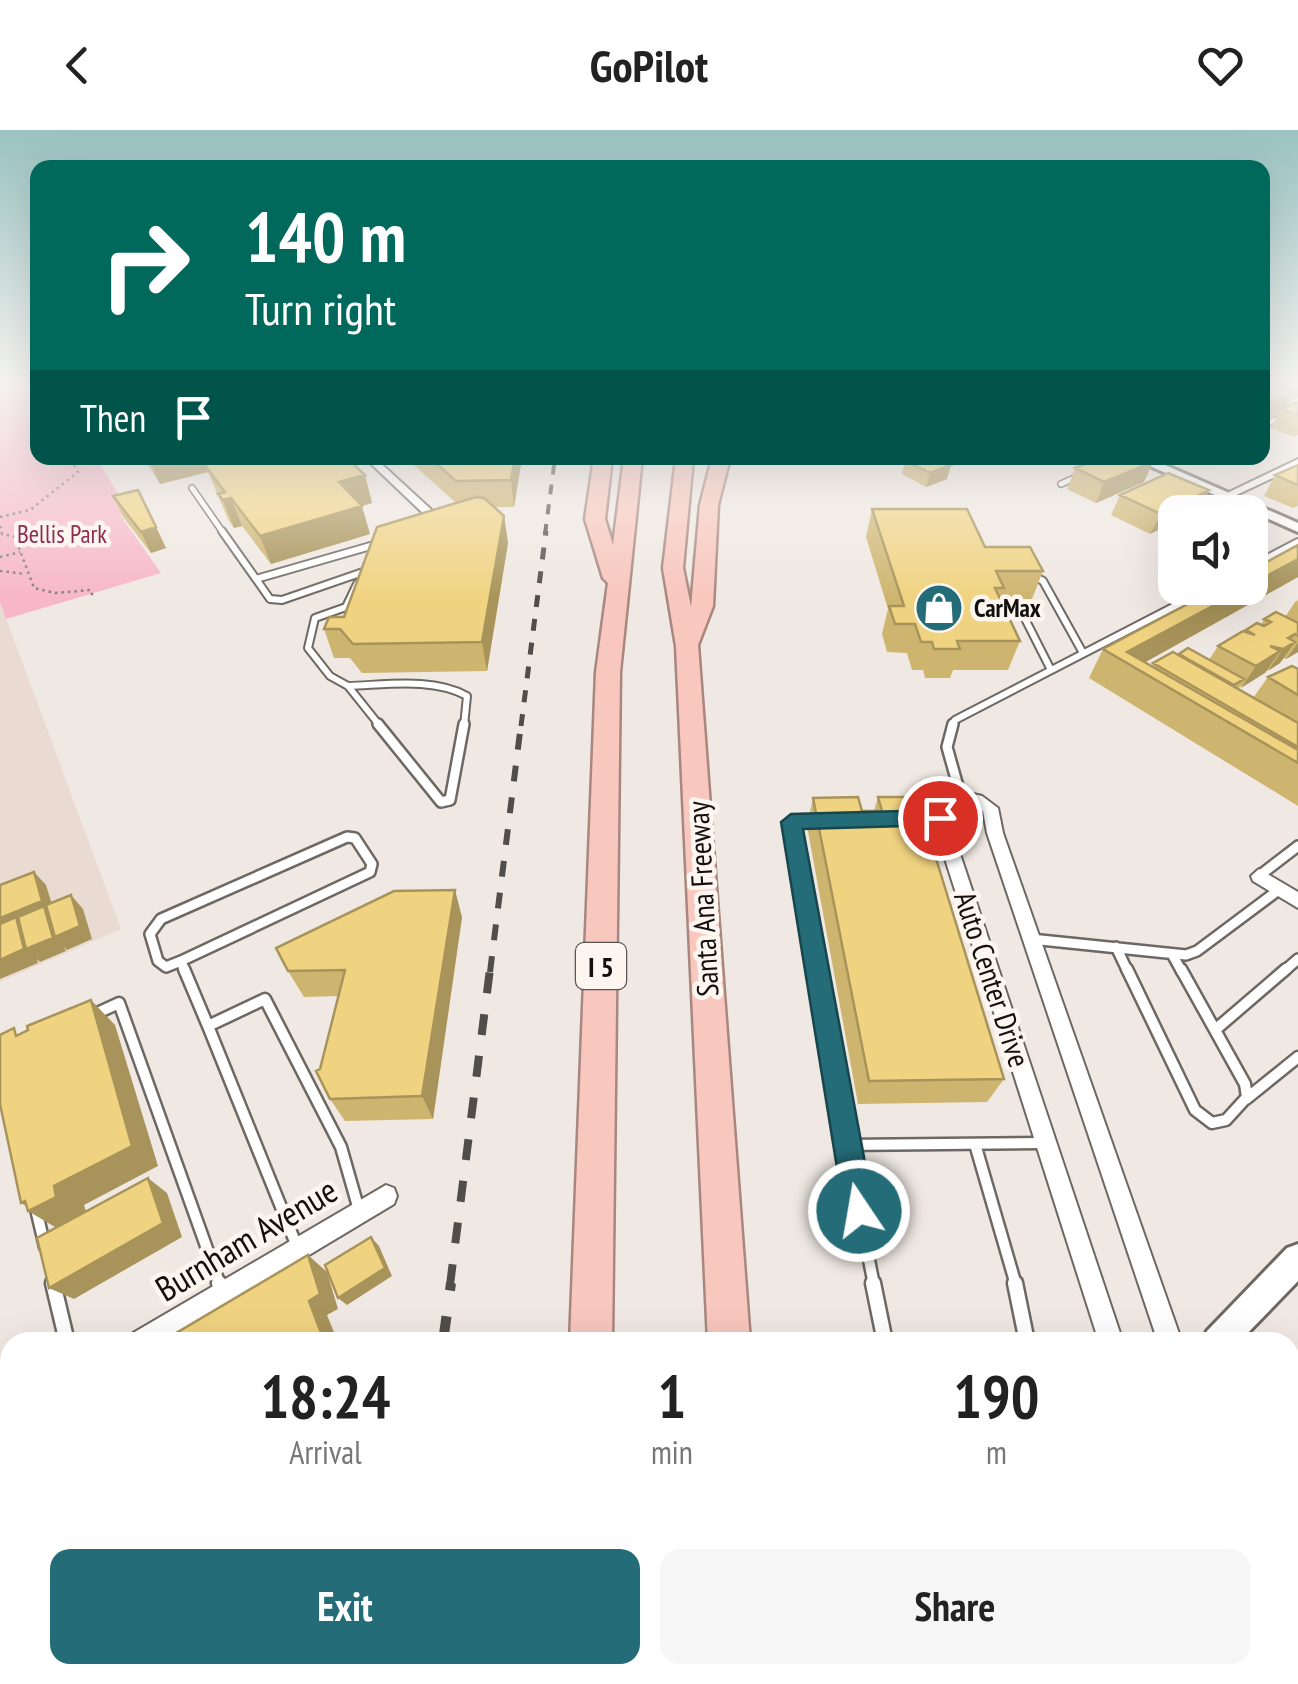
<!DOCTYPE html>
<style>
:root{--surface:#fff;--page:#f6f6f6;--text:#222;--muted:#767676;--accent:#246c78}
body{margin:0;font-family:"PT Sans Narrow",sans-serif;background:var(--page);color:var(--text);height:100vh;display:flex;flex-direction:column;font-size:38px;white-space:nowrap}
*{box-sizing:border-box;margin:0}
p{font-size:32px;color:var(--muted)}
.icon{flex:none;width:55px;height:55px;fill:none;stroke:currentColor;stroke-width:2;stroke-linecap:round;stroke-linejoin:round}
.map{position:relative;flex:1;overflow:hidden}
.drawer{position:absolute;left:0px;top:1202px;width:1300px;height:352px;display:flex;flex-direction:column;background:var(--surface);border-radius:30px 30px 0 0;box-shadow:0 10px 40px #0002}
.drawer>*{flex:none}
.top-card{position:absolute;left:30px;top:30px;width:1240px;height:305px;border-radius:20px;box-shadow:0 10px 40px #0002;background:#00695c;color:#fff;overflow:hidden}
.buttons{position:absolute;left:1158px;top:365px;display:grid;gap:20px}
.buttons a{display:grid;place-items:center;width:110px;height:110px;border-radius:20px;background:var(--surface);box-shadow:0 10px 40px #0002;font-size:50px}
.pin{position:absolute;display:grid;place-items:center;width:85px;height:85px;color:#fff;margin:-42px;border:5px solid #fff;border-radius:50%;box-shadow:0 2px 10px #0007}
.me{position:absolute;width:110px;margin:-55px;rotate:348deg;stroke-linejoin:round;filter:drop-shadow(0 0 8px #0008)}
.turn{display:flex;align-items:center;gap:35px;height:210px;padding:0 50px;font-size:45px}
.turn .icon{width:130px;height:130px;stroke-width:2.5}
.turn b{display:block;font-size:70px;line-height:85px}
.then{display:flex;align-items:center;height:95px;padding:0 50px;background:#0003;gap:20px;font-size:38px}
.eta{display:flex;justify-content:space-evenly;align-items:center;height:170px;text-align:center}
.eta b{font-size:60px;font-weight:800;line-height:70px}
.action{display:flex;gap:20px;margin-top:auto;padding:20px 50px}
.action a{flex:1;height:115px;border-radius:20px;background:var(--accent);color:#fff;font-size:40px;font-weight:800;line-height:115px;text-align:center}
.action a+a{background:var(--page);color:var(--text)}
header{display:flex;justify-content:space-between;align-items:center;height:130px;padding:0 50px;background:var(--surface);font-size:45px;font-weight:800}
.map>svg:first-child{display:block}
</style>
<header><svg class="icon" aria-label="back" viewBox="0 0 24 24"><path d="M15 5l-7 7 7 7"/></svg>GoPilot<svg class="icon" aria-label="heart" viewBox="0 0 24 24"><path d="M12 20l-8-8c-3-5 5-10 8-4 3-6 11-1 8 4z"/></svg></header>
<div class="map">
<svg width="1298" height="1554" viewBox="0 0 1298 1554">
<rect width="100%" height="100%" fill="#f0e9e3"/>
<path fill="#e9dbd1" d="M 0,472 L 121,799 L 0,852 Z"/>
<path fill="#f7b7c9" d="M 0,252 L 37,252 L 38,328 L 96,328 L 129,381 L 120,385 L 161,443 L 6,489 L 0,472 Z"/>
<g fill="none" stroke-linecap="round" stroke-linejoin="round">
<g stroke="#6e6863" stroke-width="8">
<path id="service-far4" d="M 1263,295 L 1285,286
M 1030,328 L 1036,328
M 1061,354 L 1081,345
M 192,358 L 224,404"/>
</g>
<g stroke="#6e6863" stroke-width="10">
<path id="service-far3" d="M 222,401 L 256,449 L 374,415
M 1250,437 L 1298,412
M 1030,444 L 1043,451 L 1083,523
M 256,449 L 270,469 L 282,470 L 363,442
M 1015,469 L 1051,540
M 348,556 L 380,596
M 348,556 L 330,546 L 308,518 L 315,488 L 346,477 L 357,454
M 348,556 C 385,555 433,547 467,566 L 464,596
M 951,596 L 955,590 L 1210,458"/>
</g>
<g stroke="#6e6863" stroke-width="14">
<path id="service-far2" d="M 378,594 L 441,672 L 450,670 L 464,594
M 953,594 L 947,617 L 961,667
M 347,707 L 355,708 L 372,734 L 370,742 L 181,831 L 166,837 L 158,831 L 150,804 L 161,789 Z
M 1259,746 L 1298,716
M 1031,809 L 1186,825 L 1197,821 L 1280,759
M 1116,817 L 1128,842
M 1172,824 L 1182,842
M 181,831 L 185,842
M 816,842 L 791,692 L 820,691
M 1283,842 L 1298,829"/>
</g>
<g stroke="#6e6863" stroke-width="15">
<path id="service-far1" d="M 184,839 L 208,896
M 816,839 L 846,1015 L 1044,1013
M 1127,839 L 1195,980 L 1212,993 L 1226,990 L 1247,967 L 1245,954 L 1181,839
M 93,885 L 119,873 L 220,1155
M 1215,900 L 1286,839
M 1246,969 L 1298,927
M 975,1014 L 1016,1155
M 846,1015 L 874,1155
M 36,1079 L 45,1117
M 298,1119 L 208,896 L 265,869 L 341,1017 L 359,1080"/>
</g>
<g stroke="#6e6863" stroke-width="19">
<path id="service" d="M 53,1153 L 67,1212
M 219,1153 L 222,1161
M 873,1153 L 885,1212
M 1015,1153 L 1027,1212
M 1290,1317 L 1298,1308
M 1290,1355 L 1298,1366
M 173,1554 L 181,1545
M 284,1554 L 286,1545"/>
</g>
<g stroke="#6e6863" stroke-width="4">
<path id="minor" d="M 365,328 L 375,328 L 436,384 L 436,388 L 428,388 Z
M 1298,329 L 1298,336 L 1230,368 L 1221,366 Z
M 964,662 L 982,666 L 998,678 L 1003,703 L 1182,1212 L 1158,1212 L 987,703 L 983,681 C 969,672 959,671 946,681 L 948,688 L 1123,1212 L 1099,1212 L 932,688 L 930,679 C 937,668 951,663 964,662 Z
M 1259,739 L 1298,762 L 1298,778 L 1253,751 L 1251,746 Z
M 386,1055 L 394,1058 L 397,1066 L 394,1074 L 164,1212 L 130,1212 L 133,1203 Z
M 10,1278 L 10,1306 L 0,1310 L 0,1282 Z"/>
</g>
<g stroke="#6e6863" stroke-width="6">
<path id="secondary" d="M 1132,328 L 1149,328 L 1298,393 L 1298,402 Z
M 1298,1114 L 1298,1151 L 1239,1212 L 1202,1212 L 1207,1201 L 1287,1118 Z
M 1290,1519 L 1298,1522 L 1298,1554 L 1277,1554 L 1273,1545 L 1290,1545 Z
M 883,1545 L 926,1545 L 923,1554 L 880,1554 Z
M 1206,1545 L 1244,1545 L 1247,1554 L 1209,1554 Z"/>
</g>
<g stroke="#a88780" stroke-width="5">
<path id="motorway" d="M 594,328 L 612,328 L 605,389 L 613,415 L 624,328 L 642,328 L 620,542 L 612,1212 L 570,1212 L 596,542 L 608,453 L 603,448 L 585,389 Z
M 676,328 L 693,328 L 683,438 L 691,477 L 700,375 L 712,328 L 730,328 L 718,375 L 713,476 L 698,515 L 750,1212 L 708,1212 L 676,516 L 663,438 Z
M 546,1545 L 598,1545 L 596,1554 L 544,1554 Z
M 722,1545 L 823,1545 L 825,1554 L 723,1554 Z"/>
</g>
<path stroke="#837f7b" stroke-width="2.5" stroke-dasharray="2.5 4" stroke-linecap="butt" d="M 0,387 L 30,380 L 78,342 L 70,328
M 0,396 L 2,404 L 15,407 L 34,458 L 55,463 L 91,460 L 93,469
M 0,427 L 20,422
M 0,441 L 25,444"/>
<use href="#service-far4" stroke="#fff" stroke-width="5"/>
<use href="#service-far3" stroke="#fff" stroke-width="6"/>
<use href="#service-far2" stroke="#fff" stroke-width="9"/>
<use href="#service-far1" stroke="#fff" stroke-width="10"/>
<use href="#service" stroke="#fff" stroke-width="14"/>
<use href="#minor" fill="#fff" fill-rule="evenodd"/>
<use href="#secondary" fill="#fff" fill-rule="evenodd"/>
<use href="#motorway" fill="#f8c7be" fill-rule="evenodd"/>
<path stroke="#514d4a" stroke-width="4" stroke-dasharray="10 10" stroke-linecap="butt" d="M 545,404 L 555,328"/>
<path stroke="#514d4a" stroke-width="5" stroke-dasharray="12 12" stroke-linecap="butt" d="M 521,596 L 546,401"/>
<path stroke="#514d4a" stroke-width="6" stroke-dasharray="16 16" stroke-linecap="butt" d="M 490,842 L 521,594"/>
<path stroke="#514d4a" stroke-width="8" stroke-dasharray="21 21" stroke-linecap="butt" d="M 450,1155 L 490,839"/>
<path stroke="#514d4a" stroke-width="10" stroke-dasharray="26 26" stroke-linecap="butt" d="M 443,1212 L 451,1153
M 400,1554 L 401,1545"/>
</g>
<path fill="#ceb56f" d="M 1262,252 L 1298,252 L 1298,267 L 1294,269 L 1291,268 L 1286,277 L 1298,272 L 1298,305 L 1294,307 L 1271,298 L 1279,283 L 1262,290 Z
M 144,328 L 347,328 L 365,345 L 372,373 L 361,376 L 370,404 L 271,434 L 242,396 L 234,398 L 229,391 L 208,342 L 160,354 Z
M 406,328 L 522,328 L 514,377 L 495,377 L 504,386 L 508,413 L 487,541 L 362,543 L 350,528 L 334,528 L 324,499 L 344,487 L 456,373 Z
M 905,331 L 947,349 L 926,357 L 902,344 Z
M 1298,335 L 1298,376 L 1293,378 L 1264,366 L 1275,345 Z
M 1075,338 L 1144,352 L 1096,373 L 1067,359 Z
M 138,360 L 166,418 L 151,423 L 123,387 L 113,366 Z
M 1209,360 L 1198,381 L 1195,382 L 1175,382 L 1150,404 L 1111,385 L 1120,365 Z
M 872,379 L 985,417 L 1043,441 L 1032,469 L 1001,469 L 1020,511 L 1008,540 L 953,540 L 950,548 L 925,548 L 923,540 L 912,540 L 907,523 L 887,522 L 882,504 L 888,479 L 866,407 Z
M 1298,447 L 1145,532 L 1152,536 L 1153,533 L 1179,524 L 1209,530 L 1218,516 L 1246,500 L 1261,495 L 1264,489 L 1285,487 L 1295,472 L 1298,470 L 1298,522 L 1286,529 L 1284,528 L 1280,533 L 1237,559 L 1253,568 L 1268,547 L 1298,539 L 1298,591 L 1297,592 L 1298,593 L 1298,676 L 1089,548 L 1103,519 Z
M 878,667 L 1004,949 L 987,972 L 858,974 L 807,696 L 813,668 L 862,681 L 874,681 Z
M 462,787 L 433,989 L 345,991 L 330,969 L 320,939 L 339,866 L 304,867 L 288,841 Z"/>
<path fill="#a8945a" d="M 1294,262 L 1284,280 L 1282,279 L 1279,283 L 1262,290 L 1262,278 L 1265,274 Z
M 148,328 L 264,328 L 204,334 L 208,342 L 160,354 Z
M 515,328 L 522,328 L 514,377 L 511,350 Z
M 1153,332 L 1144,352 L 1096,373 L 1104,352 Z
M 951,335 L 947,349 L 926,357 L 930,343 Z
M 365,345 L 372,373 L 347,380 L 339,352 Z
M 1209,360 L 1198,381 L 1195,382 L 1175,382 L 1175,392 L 1150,404 L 1161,384 Z
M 231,368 L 242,396 L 234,398 L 223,370 Z
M 362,376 L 370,404 L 271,434 L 260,406 Z
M 504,386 L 508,413 L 487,541 L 482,512 Z
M 156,397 L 166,418 L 151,423 L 141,402 Z
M 1298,429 L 1298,447 L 1135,538 L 1127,522 L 1246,458 L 1250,458 L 1250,455 Z
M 1295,504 L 1286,517 L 1295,512 L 1280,533 L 1268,541 L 1283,519 L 1288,508 Z
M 1298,513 L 1298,522 L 1286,529 Z
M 1280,521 L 1265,543 L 1241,558 L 1256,536 Z
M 34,742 L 46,755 L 55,784 L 71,765 L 83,779 L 92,809 L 67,820 L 64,817 L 66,821 L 40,832 L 37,829 L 38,833 L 0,849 L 0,788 Z
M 455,760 L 462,787 L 433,989 L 422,966 Z
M 91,870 L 115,895 L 158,1036 L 84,1075 L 87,1085 L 60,1100 L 28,1081 L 32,1079 L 21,1073 L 54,1056 Z
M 148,1048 L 167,1063 L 182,1107 L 74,1169 L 49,1158 Z
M 371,1107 L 379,1116 L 392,1146 L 347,1175 L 338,1168 Z
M 308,1125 L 327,1142 L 338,1179 L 327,1185 L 338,1212 L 316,1212 L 309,1171 Z
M 119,1545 L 145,1545 L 133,1554 L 107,1554 Z"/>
<path fill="#f0d381" stroke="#a8945a" stroke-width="2.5" d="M 1264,255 L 1294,262 L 1265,274 L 1262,273 L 1262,256 Z
M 1298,272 L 1298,285 L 1282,279 Z
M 229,328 L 347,328 L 365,345 L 339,352 L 362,376 L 260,406 L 231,368 L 223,370 L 218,364 L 225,362 L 204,334 Z
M 430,328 L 515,328 L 511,350 L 456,351 Z
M 914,328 L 935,328 L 951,335 L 930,343 L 905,331 Z
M 1102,328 L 1143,328 L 1153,332 L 1104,352 L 1075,338 Z
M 1298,335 L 1298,355 L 1275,345 Z
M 1168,343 L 1209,360 L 1161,384 L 1120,365 Z
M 138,360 L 156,397 L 141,402 L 113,366 Z
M 476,367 L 484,368 L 504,386 L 482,512 L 353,514 L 340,499 L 324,499 L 329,487 L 344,487 L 377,397 Z
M 872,379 L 967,379 L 985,417 L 1030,417 L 1043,441 L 996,441 L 1004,458 L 995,458 L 1020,511 L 957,511 L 960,519 L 934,519 L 932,512 L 921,512 L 915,494 L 895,494 L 889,476 L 904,476 Z
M 1298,415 L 1298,429 L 1250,455 L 1250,441 Z
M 1218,458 L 1246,458 L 1127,522 L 1298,620 L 1298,633 L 1103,519 Z
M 1276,482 L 1298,493 L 1298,506 L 1295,504 L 1288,508 L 1295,512 L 1283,519 L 1270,516 L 1280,521 L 1256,536 L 1218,516 L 1243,501 L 1255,505 L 1246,500 L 1257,493 L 1264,496 L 1271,492 L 1264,489 Z
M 1188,518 L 1244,549 L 1234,555 L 1179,524 Z
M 1173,522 L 1298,593 L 1298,617 L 1153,533 Z
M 1292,536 L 1298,539 L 1298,565 L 1268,547 Z
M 858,667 L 862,681 L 882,681 L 878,667 L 917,667 L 1004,949 L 869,951 L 813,668 Z
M 34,742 L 42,771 L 0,788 L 0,755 Z
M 455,760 L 422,966 L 330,969 L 316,941 L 320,939 L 345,840 L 288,841 L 276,818 L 394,761 Z
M 71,765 L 80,796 L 55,807 L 46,775 Z
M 44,776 L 53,808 L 26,819 L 18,787 Z
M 16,787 L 24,819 L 0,830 L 0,794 Z
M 91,870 L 132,1016 L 54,1056 L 56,1067 L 28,1081 L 25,1071 L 21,1073 L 0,974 L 0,905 L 14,898 L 16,906 L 28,900 L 27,896 Z
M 148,1048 L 163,1093 L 49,1158 L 37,1108 Z
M 371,1107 L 385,1138 L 338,1168 L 325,1135 Z
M 308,1125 L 320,1164 L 309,1171 L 323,1208 L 316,1212 L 161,1212 Z
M 41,1545 L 119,1545 L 107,1554 L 42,1554 Z"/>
<linearGradient id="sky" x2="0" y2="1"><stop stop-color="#99c2c1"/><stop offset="0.54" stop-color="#f8f5f2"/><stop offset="1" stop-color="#f8f5f2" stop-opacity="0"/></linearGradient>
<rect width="1298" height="469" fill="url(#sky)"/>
<path fill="#246c78" stroke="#17464e" stroke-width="2.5" d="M 940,680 L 951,688 L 940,695 L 803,699 L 874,1081 L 869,1091 L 859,1096 L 849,1091 L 844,1081 L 781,692 L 791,684 Z"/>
<defs>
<g id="shop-disc" transform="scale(2.5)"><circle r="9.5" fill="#246c78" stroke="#fdf6f0"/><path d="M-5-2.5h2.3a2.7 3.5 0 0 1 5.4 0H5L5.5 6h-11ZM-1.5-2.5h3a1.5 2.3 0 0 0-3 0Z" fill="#fff"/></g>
</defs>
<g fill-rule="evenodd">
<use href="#shop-disc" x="939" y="478"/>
</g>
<g text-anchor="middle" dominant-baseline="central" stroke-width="9" stroke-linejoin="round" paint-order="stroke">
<g font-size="25" fill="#8e2c53" stroke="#fdf6f0">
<text x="62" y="404">Bellis Park</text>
</g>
<g font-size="25" font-weight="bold" fill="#12100e" stroke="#fdf6f0" text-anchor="start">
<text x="974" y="478">CarMax</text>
</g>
<rect fill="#fdf6f0" stroke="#585552" stroke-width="2.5" x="576" y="813" width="50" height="46" rx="8"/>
<g font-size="28" font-weight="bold" fill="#12100e">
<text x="601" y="836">I 5</text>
</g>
<g font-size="30" fill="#12100e" stroke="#fdf6f0">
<text transform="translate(702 769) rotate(-93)">Santa Ana Freeway</text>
<text transform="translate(993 849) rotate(72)">Auto Center Drive</text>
</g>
<g font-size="35" fill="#12100e" stroke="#fdf6f0">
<text transform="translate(246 1109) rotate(-31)">Burnham Avenue</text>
</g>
</g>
</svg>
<div class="buttons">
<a><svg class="icon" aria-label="sound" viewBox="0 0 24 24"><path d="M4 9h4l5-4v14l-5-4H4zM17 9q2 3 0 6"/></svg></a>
</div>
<div class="pin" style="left:940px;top:688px;background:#d93025"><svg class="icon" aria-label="arrive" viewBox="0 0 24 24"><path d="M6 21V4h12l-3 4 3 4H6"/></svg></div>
<svg class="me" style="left:859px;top:1081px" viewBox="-20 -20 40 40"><circle r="17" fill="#246c78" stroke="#fff" stroke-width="3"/><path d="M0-11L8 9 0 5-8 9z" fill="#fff"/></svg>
<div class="top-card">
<div class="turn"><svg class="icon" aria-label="right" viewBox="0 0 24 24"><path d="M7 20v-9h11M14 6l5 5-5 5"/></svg><div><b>140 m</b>Turn right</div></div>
<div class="then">Then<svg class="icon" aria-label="arrive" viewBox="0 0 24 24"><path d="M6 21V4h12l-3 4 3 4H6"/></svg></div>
</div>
<section class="drawer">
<div class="eta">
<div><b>18:24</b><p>Arrival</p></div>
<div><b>1</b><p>min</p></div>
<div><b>190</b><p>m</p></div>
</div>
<div class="action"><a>Exit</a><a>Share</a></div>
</section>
</div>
